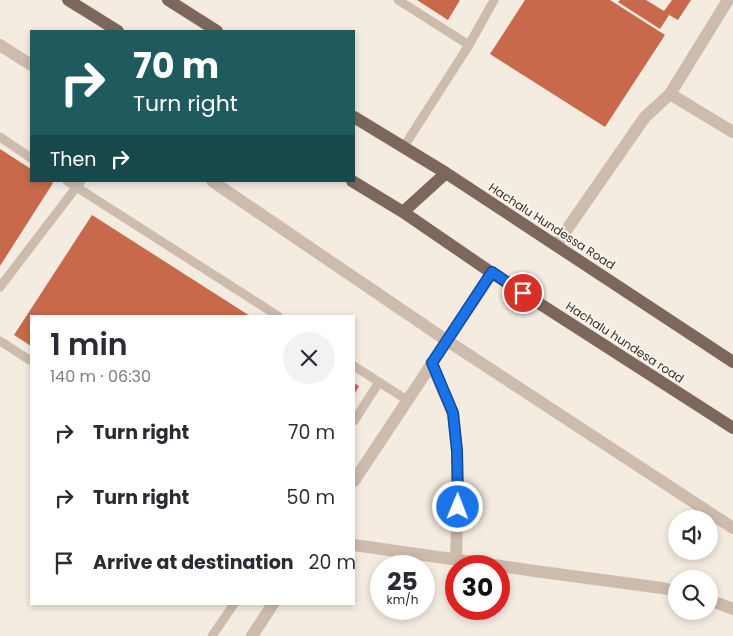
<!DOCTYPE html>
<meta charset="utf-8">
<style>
:root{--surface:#fff;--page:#f2f2f3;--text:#2b2b33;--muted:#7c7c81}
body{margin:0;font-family:Poppins,sans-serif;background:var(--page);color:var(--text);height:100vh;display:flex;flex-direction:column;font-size:19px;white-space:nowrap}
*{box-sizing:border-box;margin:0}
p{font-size:16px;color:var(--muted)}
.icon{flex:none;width:28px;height:28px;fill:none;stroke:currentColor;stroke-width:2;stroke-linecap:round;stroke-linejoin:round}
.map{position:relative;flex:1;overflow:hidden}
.details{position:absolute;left:30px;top:315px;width:325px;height:290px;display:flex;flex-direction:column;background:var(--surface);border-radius:0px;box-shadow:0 2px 8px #0003}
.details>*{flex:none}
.banner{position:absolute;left:30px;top:30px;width:325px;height:152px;border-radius:0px;box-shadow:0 2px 8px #0003;background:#1f5a5e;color:#fff;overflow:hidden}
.buttons{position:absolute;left:668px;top:510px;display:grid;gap:10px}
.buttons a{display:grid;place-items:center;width:50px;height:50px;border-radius:50%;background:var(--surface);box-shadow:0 2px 8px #0003;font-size:25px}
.speed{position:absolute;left:370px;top:555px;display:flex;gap:10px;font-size:25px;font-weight:700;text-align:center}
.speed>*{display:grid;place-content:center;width:65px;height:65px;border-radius:50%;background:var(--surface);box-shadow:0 2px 8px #0003;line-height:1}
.speed small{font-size:12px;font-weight:400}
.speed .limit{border:8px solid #d22;background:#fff;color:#111}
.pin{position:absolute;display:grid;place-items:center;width:42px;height:42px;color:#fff;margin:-21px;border:2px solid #fff;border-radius:50%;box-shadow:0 1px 5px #0007}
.me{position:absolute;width:55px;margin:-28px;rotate:1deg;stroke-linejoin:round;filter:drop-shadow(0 0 4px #0008)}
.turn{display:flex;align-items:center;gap:18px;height:105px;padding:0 20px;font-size:22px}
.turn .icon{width:65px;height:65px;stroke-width:2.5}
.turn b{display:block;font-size:35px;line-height:42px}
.then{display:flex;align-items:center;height:48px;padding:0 20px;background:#0003;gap:10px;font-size:19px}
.round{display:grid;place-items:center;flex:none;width:52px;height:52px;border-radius:26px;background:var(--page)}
.summary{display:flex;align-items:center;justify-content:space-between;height:85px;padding:0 20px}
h1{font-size:30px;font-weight:600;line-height:38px}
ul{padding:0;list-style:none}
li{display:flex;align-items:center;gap:15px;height:65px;padding:0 20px}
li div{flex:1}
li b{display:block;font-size:19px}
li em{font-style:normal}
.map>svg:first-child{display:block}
</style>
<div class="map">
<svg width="733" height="636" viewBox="0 0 733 636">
<rect width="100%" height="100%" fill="#f4ebe1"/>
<path fill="#c8694b" d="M 417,0 L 460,0 L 448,20 Z
M 525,0 L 610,0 L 665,35 L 605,127 L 490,54 Z
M 620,0 L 646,0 L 664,11 L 672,0 L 691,0 L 678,20 L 669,15 L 660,29 L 618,2 Z
M 0,149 L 31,169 L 31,181 L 50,181 L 53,183 L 0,266 Z
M 92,215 L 250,316 L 31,316 L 31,346 L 14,335 Z
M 354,383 L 359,386 L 354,395 Z"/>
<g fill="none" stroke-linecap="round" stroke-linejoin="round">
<path stroke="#cdbbac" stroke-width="9" d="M 398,0 L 469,45 L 494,0
M 0,137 L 31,158
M 403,148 L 469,45
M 67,181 L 278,316
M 0,287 L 81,181
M 0,341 L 31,361
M 354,366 L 407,400
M 354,421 L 379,382
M 212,636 L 234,604"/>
<path stroke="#cdbbac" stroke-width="12" d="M 0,45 L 31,65
M 670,94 L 733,132
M 212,181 L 446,340 L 733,528
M 556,245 L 645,117 L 670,94 L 728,0
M 431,363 L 453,413 L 457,451 L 458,489 L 456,560
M 354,481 L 492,273
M 354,545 L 542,572 L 662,588 L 676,591
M 709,600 L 733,609
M 252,636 L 273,604"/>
<path stroke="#7d675c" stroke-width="12" d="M 68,0 L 118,31
M 168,0 L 217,31
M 354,117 L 446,173 L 733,362
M 352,181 L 403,212 L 492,273 L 733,428
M 403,212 L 446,173"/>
</g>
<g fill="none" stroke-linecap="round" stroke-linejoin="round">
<g stroke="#114b97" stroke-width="12">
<path id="route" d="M 458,507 L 457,451 L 453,413 L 432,363 L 492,272 L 523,293"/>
</g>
<use href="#route" stroke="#1a73e8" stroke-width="9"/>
</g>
<g text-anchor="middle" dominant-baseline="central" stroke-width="4" stroke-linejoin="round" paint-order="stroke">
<g font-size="12" fill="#3b302b" stroke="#fbf5ee">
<text transform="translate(552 226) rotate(33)">Hachalu Hundessa Road</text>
<text transform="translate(625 342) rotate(33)">Hachalu hundesa road</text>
</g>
</g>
</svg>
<div class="buttons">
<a><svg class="icon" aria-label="sound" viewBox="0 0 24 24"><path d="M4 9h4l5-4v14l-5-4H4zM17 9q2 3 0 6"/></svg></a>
<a><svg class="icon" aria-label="search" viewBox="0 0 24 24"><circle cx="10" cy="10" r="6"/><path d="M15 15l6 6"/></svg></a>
</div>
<div class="speed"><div>25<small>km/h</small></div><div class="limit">30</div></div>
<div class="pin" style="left:523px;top:293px;background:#d93025"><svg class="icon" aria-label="arrive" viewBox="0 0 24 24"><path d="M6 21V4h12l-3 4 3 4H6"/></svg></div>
<svg class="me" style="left:458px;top:507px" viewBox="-20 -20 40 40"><circle r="17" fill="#1a73e8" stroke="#fff" stroke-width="3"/><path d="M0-11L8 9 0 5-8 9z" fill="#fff"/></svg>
<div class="banner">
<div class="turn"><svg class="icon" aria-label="right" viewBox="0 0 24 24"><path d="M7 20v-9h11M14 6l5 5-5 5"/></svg><div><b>70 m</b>Turn right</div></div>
<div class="then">Then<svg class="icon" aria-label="right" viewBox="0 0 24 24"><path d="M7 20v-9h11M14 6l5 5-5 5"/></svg></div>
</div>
<section class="details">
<div class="summary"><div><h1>1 min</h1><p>140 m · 06:30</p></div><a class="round"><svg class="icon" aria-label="close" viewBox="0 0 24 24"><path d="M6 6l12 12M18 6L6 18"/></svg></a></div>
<ul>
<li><svg class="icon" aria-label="right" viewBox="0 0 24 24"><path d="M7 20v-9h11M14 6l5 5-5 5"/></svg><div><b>Turn right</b></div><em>70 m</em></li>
<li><svg class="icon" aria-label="right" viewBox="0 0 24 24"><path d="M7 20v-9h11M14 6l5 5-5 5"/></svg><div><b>Turn right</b></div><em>50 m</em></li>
<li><svg class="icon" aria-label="arrive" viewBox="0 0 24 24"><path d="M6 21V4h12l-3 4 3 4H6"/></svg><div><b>Arrive at destination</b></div><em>20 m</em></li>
</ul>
</section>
</div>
